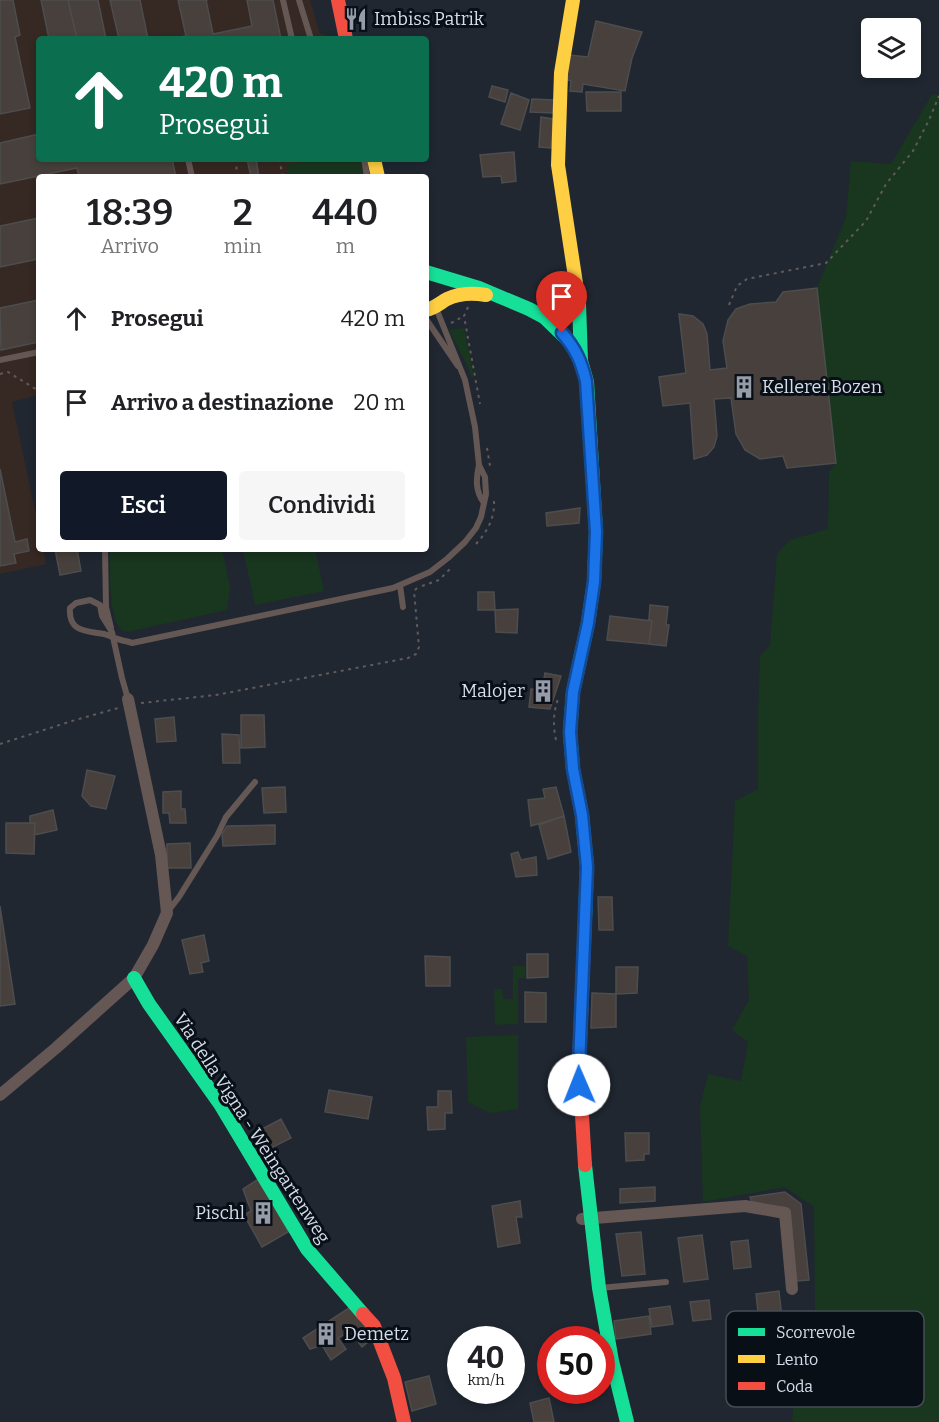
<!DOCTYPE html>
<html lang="it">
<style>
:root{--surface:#fff;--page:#f6f6f6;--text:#202124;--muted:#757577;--accent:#111827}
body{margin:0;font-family:Bitter,serif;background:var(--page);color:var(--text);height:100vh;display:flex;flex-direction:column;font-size:22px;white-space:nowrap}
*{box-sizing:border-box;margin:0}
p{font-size:20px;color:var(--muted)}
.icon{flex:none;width:33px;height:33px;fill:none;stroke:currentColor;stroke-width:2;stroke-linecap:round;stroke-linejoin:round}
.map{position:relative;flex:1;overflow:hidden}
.details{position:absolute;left:36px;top:174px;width:393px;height:378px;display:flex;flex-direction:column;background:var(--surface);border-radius:6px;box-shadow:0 3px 9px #0003}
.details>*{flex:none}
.hud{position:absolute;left:36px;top:36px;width:393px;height:126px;border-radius:6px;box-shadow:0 3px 9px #0003;background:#0b6e4f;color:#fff;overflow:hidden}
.buttons{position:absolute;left:861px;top:18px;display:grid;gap:12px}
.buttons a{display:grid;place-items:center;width:60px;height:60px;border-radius:6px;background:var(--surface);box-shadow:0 3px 9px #0003;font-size:30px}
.speed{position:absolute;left:447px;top:1326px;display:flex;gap:12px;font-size:30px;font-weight:700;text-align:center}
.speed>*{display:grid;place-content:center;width:78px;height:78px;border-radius:50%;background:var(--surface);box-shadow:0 3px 9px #0003;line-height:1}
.speed small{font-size:15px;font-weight:400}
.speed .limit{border:9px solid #d22;background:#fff;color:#111}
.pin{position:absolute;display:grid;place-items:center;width:51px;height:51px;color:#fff;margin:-62px -26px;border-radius:50% 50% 50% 0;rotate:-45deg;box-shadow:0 0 6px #0007}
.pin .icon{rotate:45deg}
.me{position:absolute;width:66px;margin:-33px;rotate:359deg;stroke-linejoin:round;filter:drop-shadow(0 0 4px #0008)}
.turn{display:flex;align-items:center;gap:21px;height:126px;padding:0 24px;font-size:27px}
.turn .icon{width:78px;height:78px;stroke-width:2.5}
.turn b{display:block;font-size:42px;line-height:51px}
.eta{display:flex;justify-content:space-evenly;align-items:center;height:102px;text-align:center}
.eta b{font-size:36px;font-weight:600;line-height:42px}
.button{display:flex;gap:12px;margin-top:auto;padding:12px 24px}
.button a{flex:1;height:69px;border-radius:6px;background:var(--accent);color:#fff;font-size:24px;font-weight:600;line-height:69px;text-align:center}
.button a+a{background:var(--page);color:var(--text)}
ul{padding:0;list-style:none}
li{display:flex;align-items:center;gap:18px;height:84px;padding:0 24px}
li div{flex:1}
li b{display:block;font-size:22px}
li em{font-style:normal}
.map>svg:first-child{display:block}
</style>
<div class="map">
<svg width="939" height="1422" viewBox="0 0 939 1422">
<rect width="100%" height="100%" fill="#202731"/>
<path fill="#362822" d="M 0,0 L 310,0 L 320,34 L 324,34 L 333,39 L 39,39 L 39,159 L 360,159 L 364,177 L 39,177 L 39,395 L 12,402 L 39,529 L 39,549 L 43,549 L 46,564 L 0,574 Z"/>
<path fill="#19361f" d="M 932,94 L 939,95 L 939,1422 L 792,1422 L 794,1401 L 815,1311 L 814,1207 L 785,1187 L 703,1202 L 700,1106 L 708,1074 L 741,1081 L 748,1042 L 732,1030 L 749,1000 L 747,956 L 728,946 L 735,801 L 758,789 L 758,716 L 760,656 L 770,645 L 777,554 L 790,540 L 828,529 L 829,472 L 836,463 L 817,288 L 846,217 L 851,161 L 891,164 Z
M 315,159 L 360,159 L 364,177 L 289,177 L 286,165 Z
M 464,328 L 474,377 L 471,377 L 469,369 L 449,330 Z
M 110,549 L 222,549 L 230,588 L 227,610 L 136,630 C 131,631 126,633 122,630 C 108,620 110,565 110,549 Z
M 243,549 L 315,549 L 324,591 L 255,605 Z
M 513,966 L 525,966 L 525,978 L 518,978 L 518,1024 L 495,1025 L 494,989 L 502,989 L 503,999 L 513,999 Z
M 518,1035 L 518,1109 L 490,1113 L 468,1102 L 466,1037 Z"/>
<path fill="#47403c" stroke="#4d4d4e" stroke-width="1.5" d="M 0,0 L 13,0 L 20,35 L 15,37 L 30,108 L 0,114 Z
M 41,0 L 68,0 L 77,39 L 49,39 Z
M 68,0 L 98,0 L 106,39 L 77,39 Z
M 110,0 L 140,0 L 148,39 L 119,39 Z
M 178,0 L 208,0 L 206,0 L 213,34 L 252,26 L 247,0 L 273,0 L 281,39 L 170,39 L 186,36 Z
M 596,21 L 642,32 L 632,58 L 625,91 L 583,84 L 582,92 L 570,91 L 571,81 L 565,79 L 569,55 L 588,57 Z
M 492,86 L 508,90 L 505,102 L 489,97 Z
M 586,92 L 621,92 L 621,111 L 587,111 Z
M 511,93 L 529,100 L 520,130 L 501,124 Z
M 532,99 L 554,100 L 553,113 L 530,112 Z
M 541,117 L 553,119 L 551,148 L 539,147 Z
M 39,134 L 39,159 L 172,159 L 176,177 L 79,177 L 77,168 L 0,184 L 0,143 Z
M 514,152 L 516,181 L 502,183 L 501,176 L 483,177 L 480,155 Z
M 247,159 L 256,159 L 259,177 L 251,177 Z
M 39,218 L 39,259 L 0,267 L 0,226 Z
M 817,288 L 836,463 L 787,468 L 783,456 L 760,459 L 745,450 L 736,434 L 731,398 L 714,399 L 717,436 L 714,447 L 707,455 L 694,459 L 690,403 L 663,406 L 659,377 L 686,373 L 679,314 L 693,316 L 703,324 L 707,334 L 710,370 L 727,368 L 723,341 L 728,320 L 736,309 L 750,304 L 776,302 L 783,292 Z
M 39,300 L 39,342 L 1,350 L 0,308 Z
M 0,469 L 15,542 L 27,539 L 29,551 L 14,554 L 16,563 L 0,566 Z
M 580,508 L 579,523 L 547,526 L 546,513 Z
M 55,549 L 77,549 L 81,571 L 60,575 Z
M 478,592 L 494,592 L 495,610 L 478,610 Z
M 650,605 L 668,607 L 666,625 L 669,625 L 666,646 L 649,644 L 652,621 L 649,620 Z
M 518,609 L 517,633 L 496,632 L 495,610 Z
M 610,616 L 652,621 L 649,644 L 607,640 Z
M 545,673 L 561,676 L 550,709 L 529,707 L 531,689 L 542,690 Z
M 241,715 L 264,715 L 265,747 L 241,748 Z
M 174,717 L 176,741 L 157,742 L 155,719 Z
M 222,734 L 239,735 L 240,763 L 223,763 Z
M 87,770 L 115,776 L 106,809 L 91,806 L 82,796 Z
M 285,787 L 286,812 L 264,813 L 262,788 Z
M 556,787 L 564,816 L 531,826 L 528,800 L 545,798 L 543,789 Z
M 181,791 L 181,809 L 185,809 L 186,823 L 170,823 L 169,813 L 163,813 L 163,792 Z
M 53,810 L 57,830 L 34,835 L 35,823 L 30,823 L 30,816 Z
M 564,816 L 571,852 L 548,859 L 539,825 Z
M 6,823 L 35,823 L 34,854 L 6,853 Z
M 275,825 L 275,844 L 223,846 L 222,834 L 227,826 Z
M 190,843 L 191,868 L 167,868 L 167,844 Z
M 518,852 L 521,860 L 536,857 L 537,875 L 516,877 L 511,854 Z
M 598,897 L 612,897 L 613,930 L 599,930 Z
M 0,906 L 15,1004 L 0,1006 Z
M 204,935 L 209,961 L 201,963 L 203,972 L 190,974 L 182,940 Z
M 527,954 L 548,954 L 548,977 L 527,978 Z
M 425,956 L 450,957 L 450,986 L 426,986 Z
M 616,967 L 638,967 L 637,993 L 616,994 Z
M 525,992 L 546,993 L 546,1022 L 525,1022 Z
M 592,993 L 616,994 L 616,1027 L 591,1028 Z
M 329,1090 L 372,1097 L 368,1119 L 325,1112 Z
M 438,1091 L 451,1091 L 452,1113 L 445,1113 L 445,1129 L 428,1130 L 427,1107 L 438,1107 Z
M 281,1119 L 291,1138 L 271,1148 L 262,1129 Z
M 625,1133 L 649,1133 L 649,1154 L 644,1154 L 644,1160 L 626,1161 Z
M 260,1178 L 288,1232 L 262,1247 L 244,1215 L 251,1211 L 243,1189 Z
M 655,1187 L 655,1201 L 620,1203 L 620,1189 Z
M 785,1192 L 801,1204 L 809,1280 L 796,1281 L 790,1210 L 753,1204 L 750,1197 Z
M 520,1201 L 522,1217 L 516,1217 L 520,1243 L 498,1247 L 492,1206 Z
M 641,1232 L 645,1274 L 622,1276 L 616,1234 Z
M 702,1235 L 708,1279 L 684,1282 L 678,1238 Z
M 748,1240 L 751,1267 L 734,1269 L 731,1242 Z
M 779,1291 L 782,1318 L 759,1320 L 756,1294 Z
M 709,1300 L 711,1319 L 693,1321 L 690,1302 Z
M 352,1306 L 373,1338 L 362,1347 L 350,1331 L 338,1338 L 346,1349 L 331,1360 L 322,1345 L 310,1349 L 303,1338 Z
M 670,1306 L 673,1324 L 652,1327 L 649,1309 Z
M 649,1316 L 651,1334 L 616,1339 L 614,1321 Z
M 429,1376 L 436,1404 L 412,1411 L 405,1382 Z
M 549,1398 L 554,1422 L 534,1422 L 530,1403 Z"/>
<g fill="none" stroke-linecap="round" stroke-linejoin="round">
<path stroke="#615a5b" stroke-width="2" stroke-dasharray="3 4.5" stroke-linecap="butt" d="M 279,159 L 283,177
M 236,177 L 237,159
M 729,305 L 737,286 L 747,279 L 826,263 L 866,221 L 886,184 L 913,151 L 929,120 L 939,96
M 468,307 L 464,316 L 480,404
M 451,323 L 464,316
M 0,374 L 8,372 L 39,391
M 487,448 L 490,466
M 476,544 C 487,532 495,518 494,501
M 422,586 L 439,580 L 450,569
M 141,703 L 216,695 L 408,658 L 416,654 L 419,647 L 414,591 L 417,588
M 556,740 C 553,726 553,713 558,699
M 0,744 L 72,721 L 118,708"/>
<path stroke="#655754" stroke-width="6" d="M 283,0 L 292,39
M 299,0 L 311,39
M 188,159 L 192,177
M 364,159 L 367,177
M 426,319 L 458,366
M 0,360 L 39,352
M 479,465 C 476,479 475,491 484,503
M 105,549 L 106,607 L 111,628
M 400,585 L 403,607
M 128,699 L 122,678 L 113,637 L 112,632 L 102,616 L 100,605 L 90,600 L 76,603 L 70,608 C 68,632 86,631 104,634 C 109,635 113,638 118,639 C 122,641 128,641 132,643 L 393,588 L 430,572 L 448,558 L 465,542 L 476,528 L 481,517 L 486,494 L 485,477 L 479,465 L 475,427 L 465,380 L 436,308
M 169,910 L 179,897 L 217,836 L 226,817 L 255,782
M 600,1288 L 666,1282"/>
<path stroke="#655754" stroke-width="12" d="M 544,317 L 573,315 L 580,308
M 0,1095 L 56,1048 L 134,978 L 153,945 L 167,913 L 161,855 L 128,699
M 582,1219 L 745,1206 L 785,1213 L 792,1289"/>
<path stroke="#16e098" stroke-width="14" d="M 426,272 L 479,288 L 529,309 L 544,317 L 571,343 L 580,359
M 579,303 L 581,361 L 587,382 L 596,532 L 594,582 L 588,623 L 573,692 L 570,732 L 573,769 L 582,815 L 587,867 L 585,919
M 134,978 L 149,1004 L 220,1104 L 307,1249 L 363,1314
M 585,1165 L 599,1288 L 612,1361 L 627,1422"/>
<path stroke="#ffcf43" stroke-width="14" d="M 573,0 L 561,73 L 558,165 L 579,303
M 374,159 L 378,177
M 426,310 C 435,308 440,303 447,299 C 459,293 474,293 486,295"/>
<path stroke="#f24e42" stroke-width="14" d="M 338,0 L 346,39
M 585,919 L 579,1066 L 585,1165
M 363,1314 L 374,1326 L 394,1378 L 404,1422"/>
</g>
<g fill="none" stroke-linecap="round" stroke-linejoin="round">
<g stroke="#114b97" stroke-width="15">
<path id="route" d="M 562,333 C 576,349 581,361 586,381 L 596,532 L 594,582 L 588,623 L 573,692 L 570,732 L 573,769 L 582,815 L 587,867 L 579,1066 L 579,1085"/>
</g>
<use href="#route" stroke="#1a73e8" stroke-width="10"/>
</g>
<defs>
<g id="restaurant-bare" transform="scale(1.8)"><path d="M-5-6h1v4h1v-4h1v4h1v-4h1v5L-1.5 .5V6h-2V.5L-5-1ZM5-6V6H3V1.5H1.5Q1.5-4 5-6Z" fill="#969da9" stroke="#090f17" stroke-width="2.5" paint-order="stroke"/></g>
<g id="building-bare" transform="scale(1.8)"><path d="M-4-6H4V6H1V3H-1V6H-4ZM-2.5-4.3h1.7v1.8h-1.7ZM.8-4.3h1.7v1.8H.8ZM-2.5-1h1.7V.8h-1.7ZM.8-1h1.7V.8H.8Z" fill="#969da9" stroke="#090f17" stroke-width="2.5" paint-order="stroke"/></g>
</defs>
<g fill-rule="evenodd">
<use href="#restaurant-bare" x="356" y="19"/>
<use href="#building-bare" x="744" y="387"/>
<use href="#building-bare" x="543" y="691"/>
<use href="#building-bare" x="263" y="1213"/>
<use href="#building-bare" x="326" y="1334"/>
</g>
<g text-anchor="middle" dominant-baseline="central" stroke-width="6" stroke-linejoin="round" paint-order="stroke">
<g font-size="18" fill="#d5ddea" stroke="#090f17" text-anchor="start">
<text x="374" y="19">Imbiss Patrik</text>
<text x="762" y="387">Kellerei Bozen</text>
<text x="525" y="691" text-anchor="end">Malojer</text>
<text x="245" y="1213" text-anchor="end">Pischl</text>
<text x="344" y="1334">Demetz</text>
</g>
<g font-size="18" fill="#d5ddea" stroke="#090f17">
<text transform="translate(252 1128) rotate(57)">Via della Vigna - Weingartenweg</text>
</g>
</g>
<rect x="726" y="1311" width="198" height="96" rx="9" fill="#090f17" stroke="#464d56" stroke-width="1.5"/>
<rect x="738" y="1328" width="27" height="8" fill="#16e098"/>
<rect x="738" y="1355" width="27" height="8" fill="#ffcf43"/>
<rect x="738" y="1382" width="27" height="8" fill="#f24e42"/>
<g font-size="16" fill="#d5ddea">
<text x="776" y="1338">Scorrevole</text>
<text x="776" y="1365">Lento</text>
<text x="776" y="1392">Coda</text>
</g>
</svg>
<div class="buttons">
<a><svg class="icon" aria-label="layers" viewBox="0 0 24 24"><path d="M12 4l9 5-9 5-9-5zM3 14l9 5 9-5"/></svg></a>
</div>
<div class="speed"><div>40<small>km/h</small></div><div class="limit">50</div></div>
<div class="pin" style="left:562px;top:333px;background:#d93025"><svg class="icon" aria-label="arrive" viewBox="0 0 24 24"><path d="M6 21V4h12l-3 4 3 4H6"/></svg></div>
<svg class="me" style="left:579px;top:1085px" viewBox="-20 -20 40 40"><circle r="19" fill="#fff"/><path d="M0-13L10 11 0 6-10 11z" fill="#1a73e8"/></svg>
<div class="hud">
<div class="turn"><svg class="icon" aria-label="ahead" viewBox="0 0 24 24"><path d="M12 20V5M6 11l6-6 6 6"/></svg><div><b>420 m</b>Prosegui</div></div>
</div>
<section class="details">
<div class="eta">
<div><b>18:39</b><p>Arrivo</p></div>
<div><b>2</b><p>min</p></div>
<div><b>440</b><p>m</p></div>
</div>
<ul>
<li><svg class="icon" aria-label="ahead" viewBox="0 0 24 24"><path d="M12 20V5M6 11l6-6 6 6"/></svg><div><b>Prosegui</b></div><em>420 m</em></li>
<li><svg class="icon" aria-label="arrive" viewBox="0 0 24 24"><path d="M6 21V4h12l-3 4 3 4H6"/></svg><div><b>Arrivo a destinazione</b></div><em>20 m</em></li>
</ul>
<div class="button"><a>Esci</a><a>Condividi</a></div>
</section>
</div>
